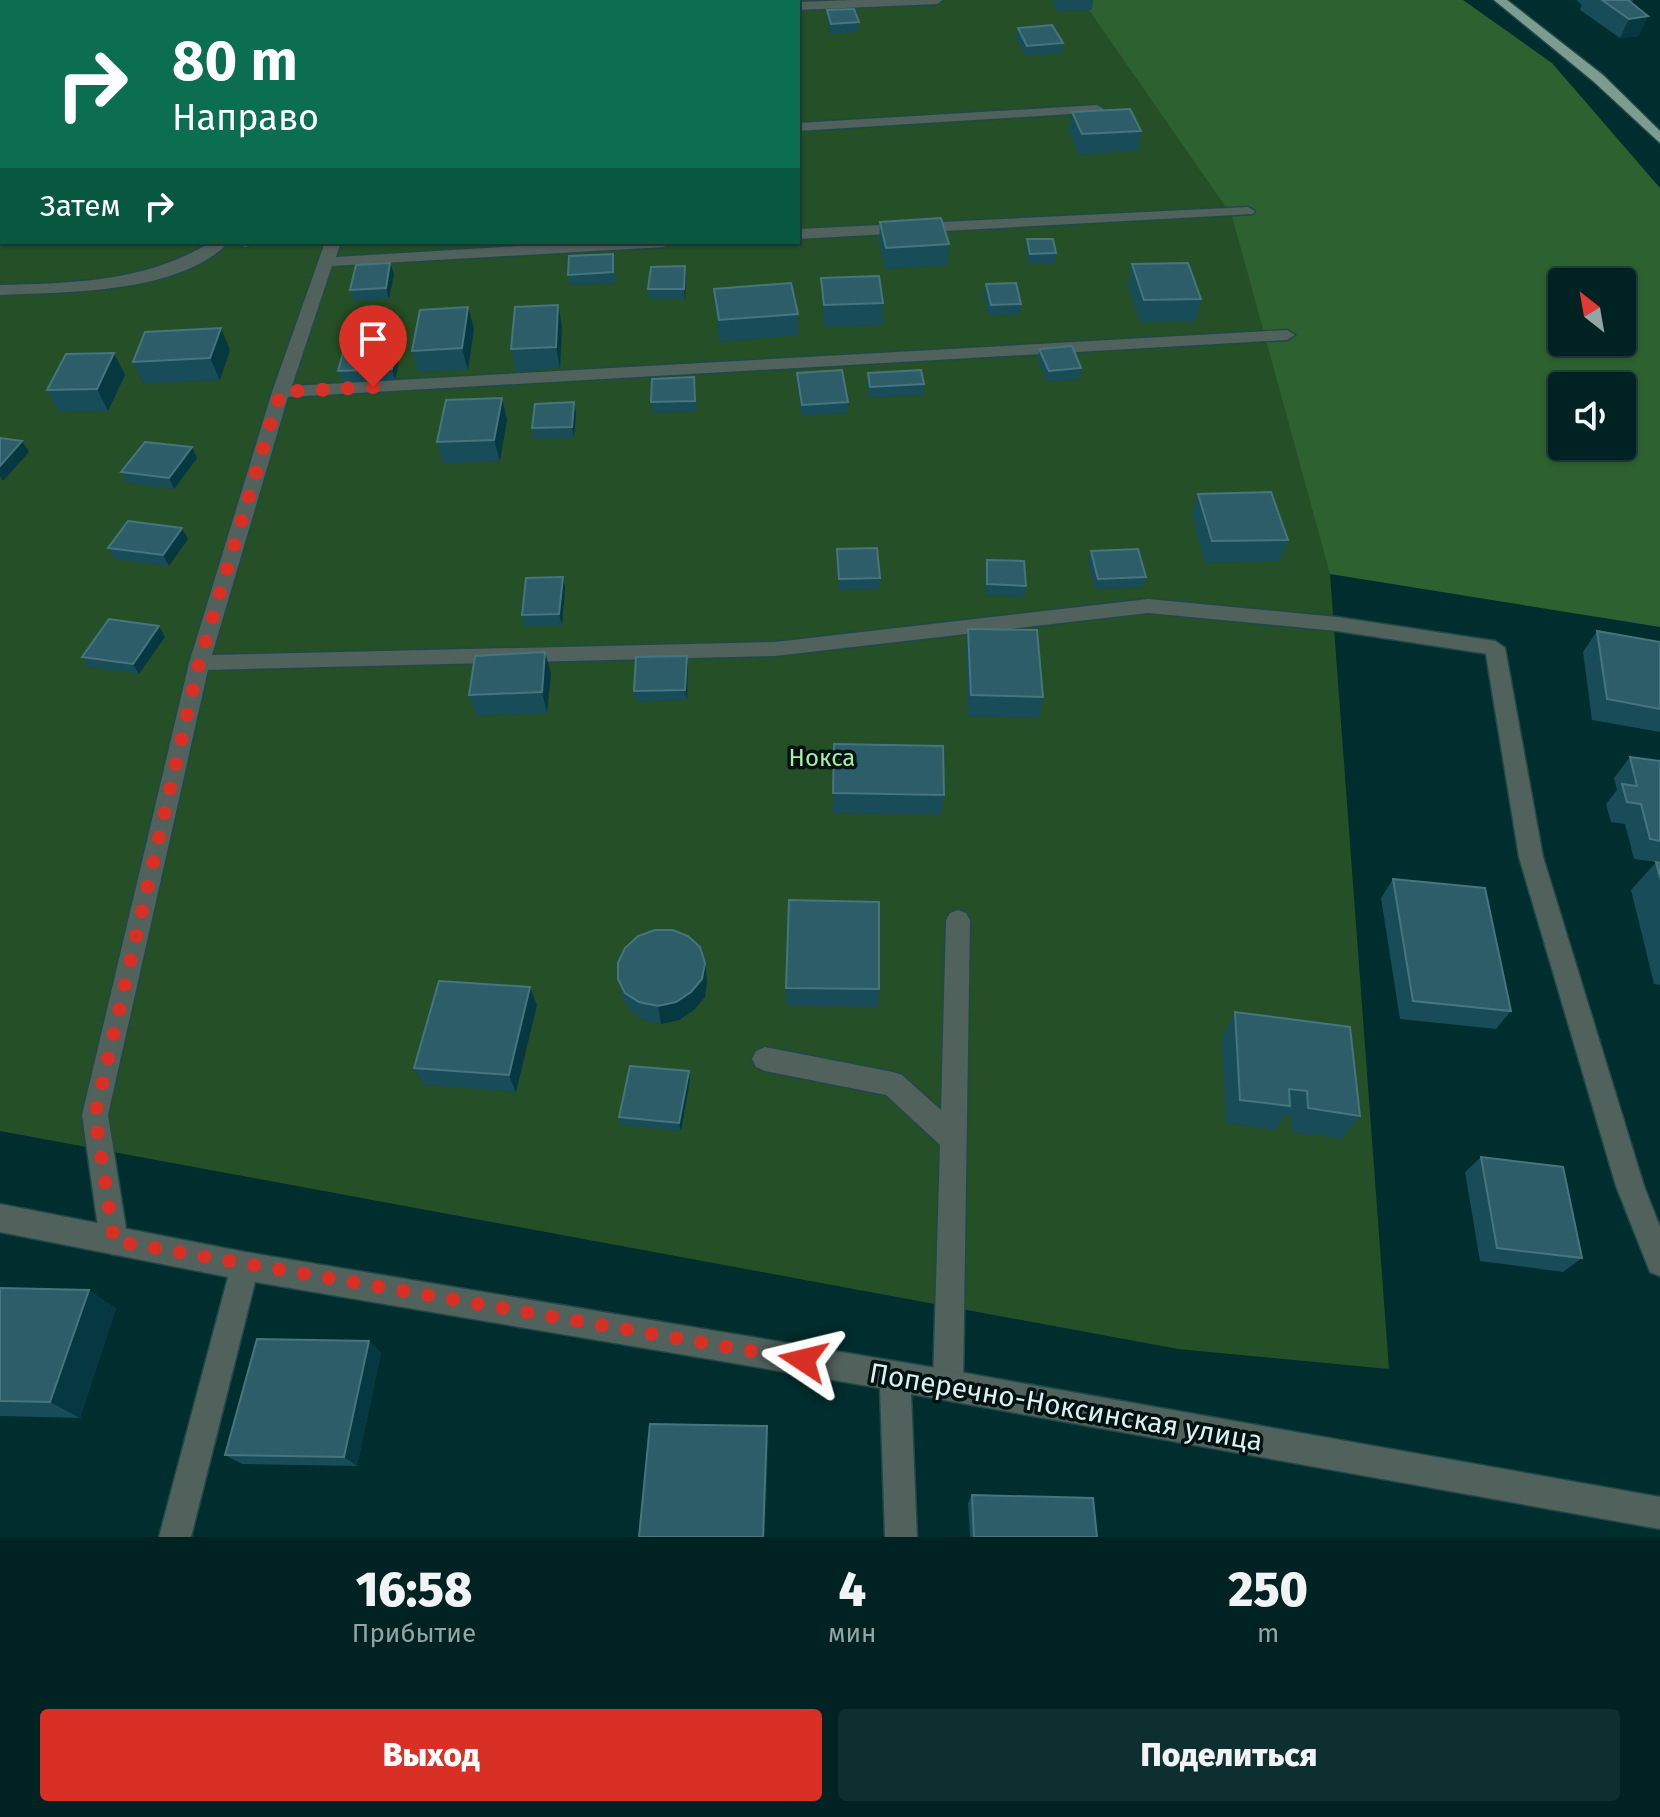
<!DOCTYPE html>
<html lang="ru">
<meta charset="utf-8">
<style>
:root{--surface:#022;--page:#0e2f2f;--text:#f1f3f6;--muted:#95a4a5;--line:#223f40;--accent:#d93025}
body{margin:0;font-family:"Fira Sans",sans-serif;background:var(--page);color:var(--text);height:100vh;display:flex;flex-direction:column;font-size:30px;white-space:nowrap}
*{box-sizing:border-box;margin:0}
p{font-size:26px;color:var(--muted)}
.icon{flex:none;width:44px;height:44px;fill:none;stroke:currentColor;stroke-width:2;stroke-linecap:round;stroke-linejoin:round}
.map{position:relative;height:1537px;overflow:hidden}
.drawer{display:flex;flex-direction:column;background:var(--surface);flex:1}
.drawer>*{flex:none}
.top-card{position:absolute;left:0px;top:0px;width:800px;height:244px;box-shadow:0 2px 6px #0004,0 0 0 2px var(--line);background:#0b6e4f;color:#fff;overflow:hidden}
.needle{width:52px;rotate:329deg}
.buttons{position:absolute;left:1548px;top:268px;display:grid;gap:16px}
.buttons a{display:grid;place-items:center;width:88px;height:88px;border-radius:8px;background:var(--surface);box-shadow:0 2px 6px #0004,0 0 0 2px var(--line);font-size:40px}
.pin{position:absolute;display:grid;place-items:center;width:68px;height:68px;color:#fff;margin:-82px -34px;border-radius:50% 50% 50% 0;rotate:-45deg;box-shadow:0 0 8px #0007}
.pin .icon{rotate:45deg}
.me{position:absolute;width:88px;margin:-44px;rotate:280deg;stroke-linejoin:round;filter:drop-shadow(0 0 6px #0008)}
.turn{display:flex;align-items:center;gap:28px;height:168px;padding:0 40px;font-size:36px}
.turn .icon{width:104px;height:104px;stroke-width:2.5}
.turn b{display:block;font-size:56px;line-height:68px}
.then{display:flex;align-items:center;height:76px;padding:0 40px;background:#0003;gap:16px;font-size:30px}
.eta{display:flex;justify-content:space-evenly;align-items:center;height:136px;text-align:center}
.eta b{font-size:48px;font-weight:800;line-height:56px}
.button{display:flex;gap:16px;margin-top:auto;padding:16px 40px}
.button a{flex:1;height:92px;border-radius:8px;background:var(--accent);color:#fff;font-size:32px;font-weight:800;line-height:92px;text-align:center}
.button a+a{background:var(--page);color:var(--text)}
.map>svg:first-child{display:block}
</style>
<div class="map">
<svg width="1660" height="1537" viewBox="0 0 1660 1537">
<rect width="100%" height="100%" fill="#002d2d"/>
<path fill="#254f26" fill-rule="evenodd" d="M 0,0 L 1101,0 L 1217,159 L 1293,343 L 1330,574 L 1389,1369 L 1178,1349 L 0,1131 ZM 2,2 L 798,2 L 798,242 L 2,242 Z"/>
<path fill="#2d612f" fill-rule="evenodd" d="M 1082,0 L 1463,0 L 1552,63 L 1660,188 L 1660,627 L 1330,574 L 1232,216 ZM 1562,282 L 1622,282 L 1622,342 L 1562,342 ZM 1562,386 L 1622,386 L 1622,446 L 1562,446 Z"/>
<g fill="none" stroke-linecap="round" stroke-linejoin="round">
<g stroke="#1f4948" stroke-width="3">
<path id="service" d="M 0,0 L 7,2 L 2,2 L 2,8 Z
M 60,0 L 131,0 L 59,2 Z
M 853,0 L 943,0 L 937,4 L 798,10 L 798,2 Z
M 1097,105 L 1104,109 L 1102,112 L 798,131 L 798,123 Z
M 0,123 L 2,123 L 2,131 L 0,131 Z
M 1248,207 L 1255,211 L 1253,214 L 798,239 L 798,229 Z
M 211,242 L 229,242 C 180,294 66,292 0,295 L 0,285 C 74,283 146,282 211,242 Z
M 230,242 L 254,242 L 246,247 Z
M 325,242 L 341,242 L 336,257 L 587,242 L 672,242 L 664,247 L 332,266 L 292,386 L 1287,330 L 1295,335 L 1287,340 L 288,397 L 212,655 L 775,642 L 1148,599 L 1337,617 L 1495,641 L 1505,648 L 1495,655 L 1337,631 L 1148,613 L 775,656 L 208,670 L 108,1115 L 128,1241 L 124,1251 L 114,1255 L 104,1251 L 100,1241 L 82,1115 L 189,663 L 272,392 Z
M 958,910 L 966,913 L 970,920 L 963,1385 L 959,1396 L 948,1400 L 937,1396 L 933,1385 L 940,1145 L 886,1095 L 765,1071 L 756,1067 L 752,1059 L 756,1051 L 765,1047 L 893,1072 L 902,1075 L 941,1110 L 946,920 L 950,913 Z"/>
</g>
<g stroke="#1f4948" stroke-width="3">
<path id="minor" d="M 1495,641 L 1505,648 L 1543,857 L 1644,1186 L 1660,1227 L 1660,1276 L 1650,1272 L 1616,1186 L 1519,857 L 1485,648 Z
M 0,1204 L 245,1252 L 948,1370 L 1660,1497 L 1660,1529 L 911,1394 L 917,1537 L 885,1537 L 880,1388 L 255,1282 L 191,1537 L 159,1537 L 228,1277 L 0,1232 Z"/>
</g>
<g stroke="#1f4948" stroke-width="3">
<path id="primary" d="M 1494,0 L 1507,0 L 1603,75 L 1660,131 L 1660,143 L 1593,81 Z"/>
</g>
<use href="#service" fill="#51615b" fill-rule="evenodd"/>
<use href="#minor" fill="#51615b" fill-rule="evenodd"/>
<use href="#primary" fill="#7b9c8f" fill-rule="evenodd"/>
</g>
<path fill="#174c58" d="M 1054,0 L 1093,0 L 1092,10 L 1057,11 L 1053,3 Z
M 1576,0 L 1633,0 L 1632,3 L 1639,36 L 1620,38 L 1580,10 L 1582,5 Z
M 827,10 L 859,22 L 858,32 L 831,34 L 827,20 Z
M 1018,28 L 1063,43 L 1061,53 L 1026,56 L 1016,38 Z
M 1072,112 L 1141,131 L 1138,151 L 1079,155 L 1069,132 Z
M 0,195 L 2,195 L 2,242 L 11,242 L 0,242 Z
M 880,222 L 949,244 L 947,265 L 885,269 L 879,243 Z
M 1027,239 L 1056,253 L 1055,264 L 1029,264 L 1026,250 Z
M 361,242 L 406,242 L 361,244 Z
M 613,254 L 615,265 L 615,283 L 570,285 L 568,275 Z
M 1132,264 L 1201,299 L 1196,321 L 1140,322 L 1128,286 Z
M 394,274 L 389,299 L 354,301 L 350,290 Z
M 686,277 L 685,299 L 650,299 L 648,289 Z
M 821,278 L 883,303 L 883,325 L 824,327 Z
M 986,284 L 1021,304 L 1020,314 L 989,316 L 984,295 Z
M 714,289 L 798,314 L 798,335 L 720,342 L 715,310 Z
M 468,307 L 474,329 L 468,370 L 418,372 L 412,351 Z
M 562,326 L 560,368 L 516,371 L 511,349 Z
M 1039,349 L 1081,368 L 1079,379 L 1047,382 L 1038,360 Z
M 230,350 L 220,380 L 143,384 L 133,362 Z
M 114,353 L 125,375 L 108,411 L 59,412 L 47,390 Z
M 399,361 L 395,380 L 342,382 L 338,371 Z
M 797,373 L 848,402 L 848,413 L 802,416 L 797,384 Z
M 868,373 L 924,384 L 923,395 L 870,398 L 867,384 Z
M 694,377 L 696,411 L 653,413 L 651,402 Z
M 502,398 L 507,420 L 500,461 L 443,464 L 437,442 Z
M 574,402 L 576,413 L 574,438 L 534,439 L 532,428 Z
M 192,447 L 197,458 L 174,489 L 127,483 L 121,472 Z
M 1198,494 L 1288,540 L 1280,561 L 1205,563 L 1192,515 Z
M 182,528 L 188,539 L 169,566 L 114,559 L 108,548 Z
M 837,549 L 880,578 L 880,589 L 839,590 Z
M 1091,551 L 1146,577 L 1143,587 L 1095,589 L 1088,562 Z
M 987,560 L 1026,586 L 1024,597 L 986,595 L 985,570 Z
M 563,577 L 565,588 L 562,625 L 524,626 L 522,615 Z
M 159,626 L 165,637 L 139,674 L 88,667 L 82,657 Z
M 968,629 L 1043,697 L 1039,718 L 968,716 L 966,650 Z
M 1597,631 L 1660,642 L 1660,732 L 1592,720 L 1583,652 Z
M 687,656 L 688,666 L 687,700 L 636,702 L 634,691 Z
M 551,673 L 547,713 L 476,716 L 469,695 Z
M 834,744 L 944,795 L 941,815 L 833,813 Z
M 1630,757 L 1660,761 L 1660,985 L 1654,984 L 1631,890 L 1656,862 L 1634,859 L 1625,824 L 1611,822 L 1606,804 L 1617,790 L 1614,778 Z
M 1393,879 L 1511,1011 L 1496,1029 L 1400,1019 L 1381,898 Z
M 705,963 L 707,981 L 705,997 L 694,1010 L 679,1020 L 661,1024 L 644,1020 L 630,1011 L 623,997 L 618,979 Z
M 786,988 L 879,989 L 878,1007 L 787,1006 Z
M 537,1005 L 516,1092 L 424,1085 L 414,1068 Z
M 1235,1012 L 1360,1116 L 1342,1139 L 1292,1132 L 1291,1115 L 1285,1115 L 1275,1130 L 1226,1123 L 1222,1038 Z
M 689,1071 L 690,1080 L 681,1131 L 621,1125 L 619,1117 Z
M 1481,1157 L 1582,1258 L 1563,1272 L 1480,1261 L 1465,1172 Z
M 0,1288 L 116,1308 L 80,1418 L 0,1416 Z
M 369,1341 L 381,1353 L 357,1466 L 242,1464 L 225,1455 Z
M 972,1495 L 1097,1537 L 970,1537 L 968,1503 Z"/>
<path fill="#053840" d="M 1648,16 L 1639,36 L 1620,38 L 1629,19 Z
M 390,263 L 394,274 L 389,299 L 386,288 Z
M 685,266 L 686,277 L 685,299 L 684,289 Z
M 558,305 L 562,326 L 560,368 L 556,347 Z
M 468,307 L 474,329 L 468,370 L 462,348 Z
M 221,328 L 230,350 L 220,380 L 210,358 Z
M 396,350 L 399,361 L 395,380 L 392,369 Z
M 114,353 L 125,375 L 108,411 L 97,389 Z
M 502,398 L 507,420 L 500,461 L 494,440 Z
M 574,402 L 576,413 L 574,438 L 572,427 Z
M 22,441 L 29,452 L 3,481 L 0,476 L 0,466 Z
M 192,447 L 197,458 L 174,489 L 169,478 Z
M 182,528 L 188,539 L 169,566 L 163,555 Z
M 563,577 L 565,588 L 562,625 L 559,614 Z
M 159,626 L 165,637 L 139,674 L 133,664 Z
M 545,652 L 551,673 L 547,713 L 542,692 Z
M 687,656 L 688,666 L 687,700 L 685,690 Z
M 705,963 L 707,981 L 705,997 L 694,1010 L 679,1020 L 661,1024 L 658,1006 Z
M 530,987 L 537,1005 L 516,1092 L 509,1075 Z
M 689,1071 L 690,1080 L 681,1131 L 679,1123 Z
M 89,1290 L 116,1308 L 80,1418 L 50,1402 Z
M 369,1341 L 381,1353 L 357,1466 L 344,1457 Z
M 767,1426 L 769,1436 L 765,1537 L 763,1537 Z"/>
<path fill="#2c5d69" stroke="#47757e" stroke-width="2" d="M 1602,0 L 1628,0 L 1648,16 L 1629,19 Z
M 854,9 L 859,22 L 831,24 L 827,10 Z
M 1052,25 L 1063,43 L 1027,46 L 1018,28 Z
M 1130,109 L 1141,131 L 1082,134 L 1072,112 Z
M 0,195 L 2,195 L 2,220 L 0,221 Z
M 941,218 L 949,244 L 886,248 L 880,222 Z
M 1027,239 L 1053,239 L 1056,253 L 1030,254 Z
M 613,254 L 613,272 L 568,275 L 569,256 Z
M 390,263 L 386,288 L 350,290 L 356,265 Z
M 1188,263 L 1201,299 L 1144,300 L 1132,264 Z
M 685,266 L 684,289 L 648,289 L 651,267 Z
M 879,276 L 883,303 L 824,305 L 821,278 Z
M 791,283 L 798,314 L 719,320 L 714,289 Z
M 1016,283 L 1021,304 L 991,305 L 986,284 Z
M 558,305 L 556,347 L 511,349 L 515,307 Z
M 468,307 L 462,348 L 412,351 L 420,310 Z
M 221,328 L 210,358 L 133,362 L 145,332 Z
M 1072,346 L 1081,368 L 1049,371 L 1039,349 Z
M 396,350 L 392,369 L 338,371 L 343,353 Z
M 114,353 L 97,389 L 47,390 L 66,354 Z
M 842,370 L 848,402 L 802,405 L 797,373 Z
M 921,370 L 924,384 L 870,387 L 868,373 Z
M 694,377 L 695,401 L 651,402 L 652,379 Z
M 502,398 L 494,440 L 437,442 L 446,400 Z
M 574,402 L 572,427 L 532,428 L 535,404 Z
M 0,438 L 22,441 L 0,466 Z
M 145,442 L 192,447 L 169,478 L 121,472 Z
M 1271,492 L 1288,540 L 1212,541 L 1198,494 Z
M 128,521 L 182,528 L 163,555 L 108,548 Z
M 877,548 L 880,578 L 839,579 L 837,549 Z
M 1138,549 L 1146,577 L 1098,579 L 1091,551 Z
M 987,560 L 1024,561 L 1026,586 L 987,584 Z
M 563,577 L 559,614 L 522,615 L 526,578 Z
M 109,619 L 159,626 L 133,664 L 82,657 Z
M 968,629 L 1037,630 L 1043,697 L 971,695 Z
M 1597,631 L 1660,642 L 1660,709 L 1607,699 Z
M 545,652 L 542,692 L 469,695 L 475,656 Z
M 687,656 L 685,690 L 634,691 L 636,657 Z
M 834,744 L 943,746 L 944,795 L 833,793 Z
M 1630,757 L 1660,761 L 1660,841 L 1650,839 L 1641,804 L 1627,802 L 1622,784 L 1637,786 Z
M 1656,862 L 1660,863 L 1660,878 Z
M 1393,879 L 1485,888 L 1511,1011 L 1413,1001 Z
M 789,900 L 879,902 L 879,989 L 786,988 Z
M 655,930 L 673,930 L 688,936 L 700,947 L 705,963 L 702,979 L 691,992 L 676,1002 L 658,1006 L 639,1002 L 625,993 L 618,979 L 618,963 L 625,948 L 638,936 Z
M 439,981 L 530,987 L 509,1075 L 414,1068 Z
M 1235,1012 L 1350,1027 L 1360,1116 L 1308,1108 L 1307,1091 L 1289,1089 L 1290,1106 L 1240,1100 Z
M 630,1066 L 689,1071 L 679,1123 L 619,1117 Z
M 1481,1157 L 1563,1167 L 1582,1258 L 1497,1248 Z
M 0,1288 L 89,1290 L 50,1402 L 0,1401 Z
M 257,1339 L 369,1341 L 344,1457 L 225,1455 Z
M 650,1424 L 767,1426 L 763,1537 L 639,1537 Z
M 972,1495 L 1093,1498 L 1097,1537 L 974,1537 Z"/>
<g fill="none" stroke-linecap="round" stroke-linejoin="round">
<path stroke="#d93025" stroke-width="14" stroke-dasharray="0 25.2" d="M 373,387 L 281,392 L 271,422 L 199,663 L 95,1115 L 114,1241 L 803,1360"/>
</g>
<g text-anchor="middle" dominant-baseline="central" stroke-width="7" stroke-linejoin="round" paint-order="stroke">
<g font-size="24" fill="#a4efa4" stroke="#021212">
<text x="822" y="758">Нокса</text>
</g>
<g font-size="28" fill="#dbf2f1" stroke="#021212">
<text transform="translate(1066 1407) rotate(10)">Поперечно-Ноксинская улица</text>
</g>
</g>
</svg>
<div class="buttons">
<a><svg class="needle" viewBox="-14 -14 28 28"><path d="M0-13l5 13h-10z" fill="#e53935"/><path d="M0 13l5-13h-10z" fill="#95a4a5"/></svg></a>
<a><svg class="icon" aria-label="sound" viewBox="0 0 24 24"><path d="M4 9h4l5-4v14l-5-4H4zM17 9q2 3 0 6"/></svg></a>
</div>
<div class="pin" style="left:373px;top:387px;background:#d93025"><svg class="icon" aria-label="arrive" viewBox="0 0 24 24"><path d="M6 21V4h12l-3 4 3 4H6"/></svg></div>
<svg class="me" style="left:803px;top:1360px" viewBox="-20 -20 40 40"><path d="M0-17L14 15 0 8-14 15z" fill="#d93025" stroke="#fff" stroke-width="4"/></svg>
<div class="top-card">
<div class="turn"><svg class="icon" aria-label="right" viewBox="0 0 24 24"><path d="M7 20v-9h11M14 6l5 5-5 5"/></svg><div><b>80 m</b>Направо</div></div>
<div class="then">Затем<svg class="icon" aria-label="right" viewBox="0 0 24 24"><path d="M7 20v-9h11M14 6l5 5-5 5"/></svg></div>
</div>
</div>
<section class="drawer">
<div class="eta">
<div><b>16:58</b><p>Прибытие</p></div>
<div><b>4</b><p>мин</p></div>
<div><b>250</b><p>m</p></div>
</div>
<div class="button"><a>Выход</a><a>Поделиться</a></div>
</section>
